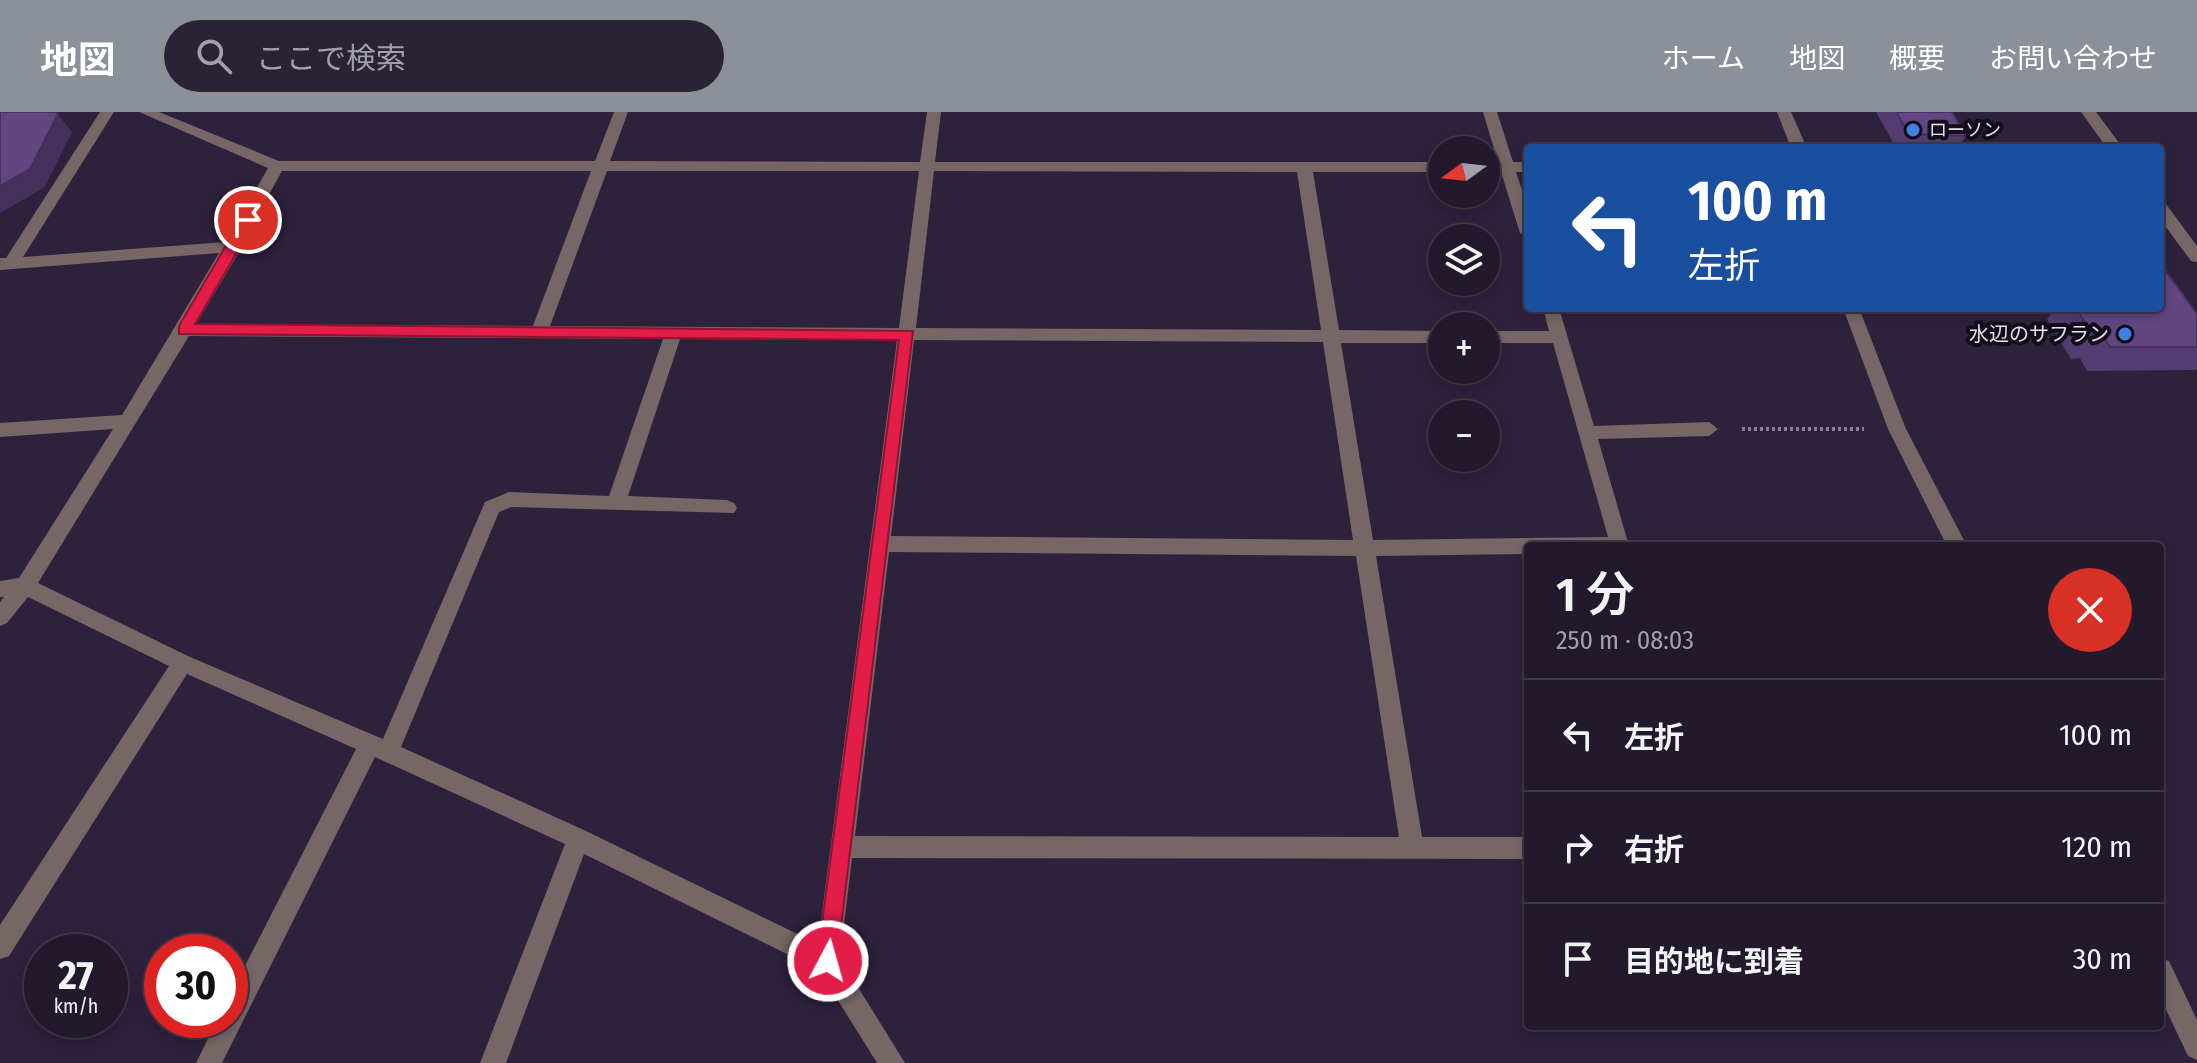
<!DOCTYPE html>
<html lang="ja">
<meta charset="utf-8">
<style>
:root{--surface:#22192d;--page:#2a2235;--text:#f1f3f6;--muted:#a2a0aa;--line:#3f3849;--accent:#8c9099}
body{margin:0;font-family:"Fira Sans Condensed","Noto Sans JP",sans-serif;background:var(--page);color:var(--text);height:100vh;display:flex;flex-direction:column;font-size:30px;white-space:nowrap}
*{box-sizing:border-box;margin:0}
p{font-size:26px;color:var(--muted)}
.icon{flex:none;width:44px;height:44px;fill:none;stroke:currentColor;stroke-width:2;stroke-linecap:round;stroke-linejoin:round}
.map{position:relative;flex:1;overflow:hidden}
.details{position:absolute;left:1524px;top:430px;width:640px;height:488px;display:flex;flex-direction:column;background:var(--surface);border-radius:8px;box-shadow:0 4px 12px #0003,0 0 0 2px var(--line)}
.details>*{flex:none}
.hud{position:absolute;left:1524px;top:32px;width:640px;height:168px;border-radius:8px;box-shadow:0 4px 12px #0003,0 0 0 2px var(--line);background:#1a4fa0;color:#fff;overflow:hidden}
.needle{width:52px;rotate:255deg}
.controls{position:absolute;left:1428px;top:24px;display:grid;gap:16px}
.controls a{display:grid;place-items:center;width:72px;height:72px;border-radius:50%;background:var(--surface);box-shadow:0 4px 12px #0003,0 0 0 2px var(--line);font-size:40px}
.speed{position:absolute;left:24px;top:822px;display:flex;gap:16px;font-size:40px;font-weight:700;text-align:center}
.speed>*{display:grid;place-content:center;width:104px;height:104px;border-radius:50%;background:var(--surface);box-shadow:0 4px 12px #0003,0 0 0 2px var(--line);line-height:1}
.speed small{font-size:20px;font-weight:400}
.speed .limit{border:12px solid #d22;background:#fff;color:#111}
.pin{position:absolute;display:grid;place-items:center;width:68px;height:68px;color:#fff;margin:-34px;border:4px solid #fff;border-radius:50%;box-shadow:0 2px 8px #0007}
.me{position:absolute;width:88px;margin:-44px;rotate:6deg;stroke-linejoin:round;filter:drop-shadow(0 0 6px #0008)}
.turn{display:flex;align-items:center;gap:28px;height:168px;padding:0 32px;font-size:36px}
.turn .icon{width:104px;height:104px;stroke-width:2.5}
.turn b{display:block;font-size:56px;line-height:68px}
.round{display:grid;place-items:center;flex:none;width:84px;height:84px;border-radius:42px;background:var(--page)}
.summary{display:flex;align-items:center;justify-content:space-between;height:136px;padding:0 32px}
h1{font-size:48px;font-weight:600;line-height:60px}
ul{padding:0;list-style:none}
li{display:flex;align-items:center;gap:24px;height:112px;padding:0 32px;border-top:2px solid var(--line)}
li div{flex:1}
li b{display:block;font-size:30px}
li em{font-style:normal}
header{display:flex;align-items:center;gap:48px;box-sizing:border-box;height:112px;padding:0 40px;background:var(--accent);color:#fff}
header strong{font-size:38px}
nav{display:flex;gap:44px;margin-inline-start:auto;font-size:28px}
.search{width:560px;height:72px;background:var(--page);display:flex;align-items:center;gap:20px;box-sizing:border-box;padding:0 28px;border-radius:44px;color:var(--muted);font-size:30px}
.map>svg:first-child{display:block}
</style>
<header>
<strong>地図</strong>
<div class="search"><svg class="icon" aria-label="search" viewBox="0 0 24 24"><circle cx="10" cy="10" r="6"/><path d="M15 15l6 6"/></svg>ここで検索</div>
<nav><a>ホーム</a><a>地図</a><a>概要</a><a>お問い合わせ</a></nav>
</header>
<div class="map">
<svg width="2197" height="951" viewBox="0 0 2197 951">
<rect width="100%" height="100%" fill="#2d213c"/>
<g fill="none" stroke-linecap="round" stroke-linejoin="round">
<path stroke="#887e95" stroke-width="4" stroke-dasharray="3 3" stroke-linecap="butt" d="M 1742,317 L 1864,317"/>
<path fill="#766" fill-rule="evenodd" d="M 100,0 L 114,0 L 23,145 L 226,130 L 268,56 L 139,0 L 159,0 L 279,49 L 595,49 L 614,0 L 628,0 L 610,49 L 920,50 L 927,0 L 941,0 L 935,50 L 1442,50 L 1442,60 L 1313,60 L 1339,218 L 1442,219 L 1442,231 L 1341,231 L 1373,428 L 1608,425 L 1553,231 L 1486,231 L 1486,219 L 1549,219 L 1543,196 L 1559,196 L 1594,314 L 1709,310 L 1718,317 L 1709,324 L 1598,327 L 1629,434 L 1528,434 L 1528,442 L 1376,444 L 1422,725 L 1528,725 L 1528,747 L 852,746 L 840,846 L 905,951 L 877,951 L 819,858 L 584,742 L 506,951 L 480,951 L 565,732 L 375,645 L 222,951 L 196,951 L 217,908 L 230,908 L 230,883 L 356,637 L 187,562 L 9,844 L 0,847 L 0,813 L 169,554 L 28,485 L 7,511 L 0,514 L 0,490 L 4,485 L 0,485 L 0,469 L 19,466 L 113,317 L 0,325 L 0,311 L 122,303 L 219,141 L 0,158 L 0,146 L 6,146 ZM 282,59 L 591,59 L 533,214 L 196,212 L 242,135 L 241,133 ZM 607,59 L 919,59 L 899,216 L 550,214 ZM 934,59 L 1297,60 L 1321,218 L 916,216 ZM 189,224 L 663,227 L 609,384 L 509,380 L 485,390 L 383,627 L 190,545 L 38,471 ZM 680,227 L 897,228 L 818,832 L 586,719 L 401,635 L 499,400 L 511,395 L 734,401 L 737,396 L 734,391 L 727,388 L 628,384 ZM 914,228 L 1323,230 L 1353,428 L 891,424 ZM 889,440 L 1356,444 L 1399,725 L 855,724 Z
M 1483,0 L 1497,0 L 1513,50 L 1528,50 L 1528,60 L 1516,60 L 1528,96 L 1528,126 L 1520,121 L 1501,60 L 1486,60 L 1486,50 L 1498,50 Z
M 1777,0 L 1791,0 L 1807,36 L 1791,36 Z
M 2081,0 L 2096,0 L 2123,36 L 2107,36 Z
M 2160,91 L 2166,92 L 2197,134 L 2197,150 L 2191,149 L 2160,107 Z
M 1843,196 L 1859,196 L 1906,317 L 1967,434 L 1947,434 L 1888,317 Z
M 2160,846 L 2169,849 L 2197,908 L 2197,948 L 2188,944 L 2160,885 Z"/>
</g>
<path fill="#533c70" d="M 1876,0 L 1952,0 L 1966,24 L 1958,36 L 1896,36 Z
M 2051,196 L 2160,196 L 2197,202 L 2197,257 L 2196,258 L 2087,259 L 2080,246 L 2071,247 L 2047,207 L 2053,200 Z"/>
<path fill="#44315b" d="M 56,0 L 72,20 L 45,75 L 0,101 L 0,74 Z"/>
<path fill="#614682" stroke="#44315b" stroke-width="2" d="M 0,0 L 56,0 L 58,2 L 30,57 L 0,74 Z
M 1896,0 L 1952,0 L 1966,24 L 1909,22 Z
M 2160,158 L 2165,158 L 2197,202 L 2197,235 L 2110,235 L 2102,223 L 2093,223 L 2076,196 L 2160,196 Z"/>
<path fill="#e11d48" stroke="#92132f" stroke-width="2" d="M 248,103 L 256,108 L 195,212 L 913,219 L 836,856 L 828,860 L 821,856 L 817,849 L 899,228 L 179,222 L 179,214 L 241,108 Z"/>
<g fill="#3f7fe0" stroke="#130e1a" stroke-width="3">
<circle cx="1913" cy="18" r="8"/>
<circle cx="2125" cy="222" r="8"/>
</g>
<g text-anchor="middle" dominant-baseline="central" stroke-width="8" stroke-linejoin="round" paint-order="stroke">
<g font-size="18" fill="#e5def0" stroke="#130e1a" text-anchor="start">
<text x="1929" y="18">ローソン</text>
</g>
<g font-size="20" fill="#e5def0" stroke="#130e1a" text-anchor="end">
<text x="2109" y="222">水辺のサフラン</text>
</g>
</g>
</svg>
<div class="controls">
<a><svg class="needle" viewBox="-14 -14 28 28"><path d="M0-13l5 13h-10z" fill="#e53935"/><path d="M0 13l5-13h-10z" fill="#a2a0aa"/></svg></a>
<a><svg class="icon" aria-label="layers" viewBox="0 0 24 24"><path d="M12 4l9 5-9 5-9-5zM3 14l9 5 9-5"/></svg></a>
<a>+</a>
<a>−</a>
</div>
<div class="speed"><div>27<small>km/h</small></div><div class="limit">30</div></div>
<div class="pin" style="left:248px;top:108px;background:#d93025"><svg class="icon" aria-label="arrive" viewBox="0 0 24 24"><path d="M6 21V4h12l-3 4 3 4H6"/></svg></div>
<svg class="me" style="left:828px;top:849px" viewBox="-20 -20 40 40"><circle r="17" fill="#e11d48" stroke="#fff" stroke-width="3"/><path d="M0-11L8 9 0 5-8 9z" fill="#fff"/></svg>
<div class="hud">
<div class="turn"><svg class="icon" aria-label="left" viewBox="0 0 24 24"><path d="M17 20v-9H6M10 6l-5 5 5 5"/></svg><div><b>100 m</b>左折</div></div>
</div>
<section class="details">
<div class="summary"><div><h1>1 分</h1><p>250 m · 08:03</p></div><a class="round" style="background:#d93025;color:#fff"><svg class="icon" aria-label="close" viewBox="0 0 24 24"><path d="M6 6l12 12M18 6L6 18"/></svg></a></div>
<ul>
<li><svg class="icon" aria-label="left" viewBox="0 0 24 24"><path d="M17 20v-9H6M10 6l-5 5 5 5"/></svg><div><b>左折</b></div><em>100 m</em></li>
<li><svg class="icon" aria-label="right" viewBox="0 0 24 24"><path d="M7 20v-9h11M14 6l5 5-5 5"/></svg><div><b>右折</b></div><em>120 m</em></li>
<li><svg class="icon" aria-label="arrive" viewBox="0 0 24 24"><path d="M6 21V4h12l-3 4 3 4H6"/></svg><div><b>目的地に到着</b></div><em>30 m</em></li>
</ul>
</section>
</div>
